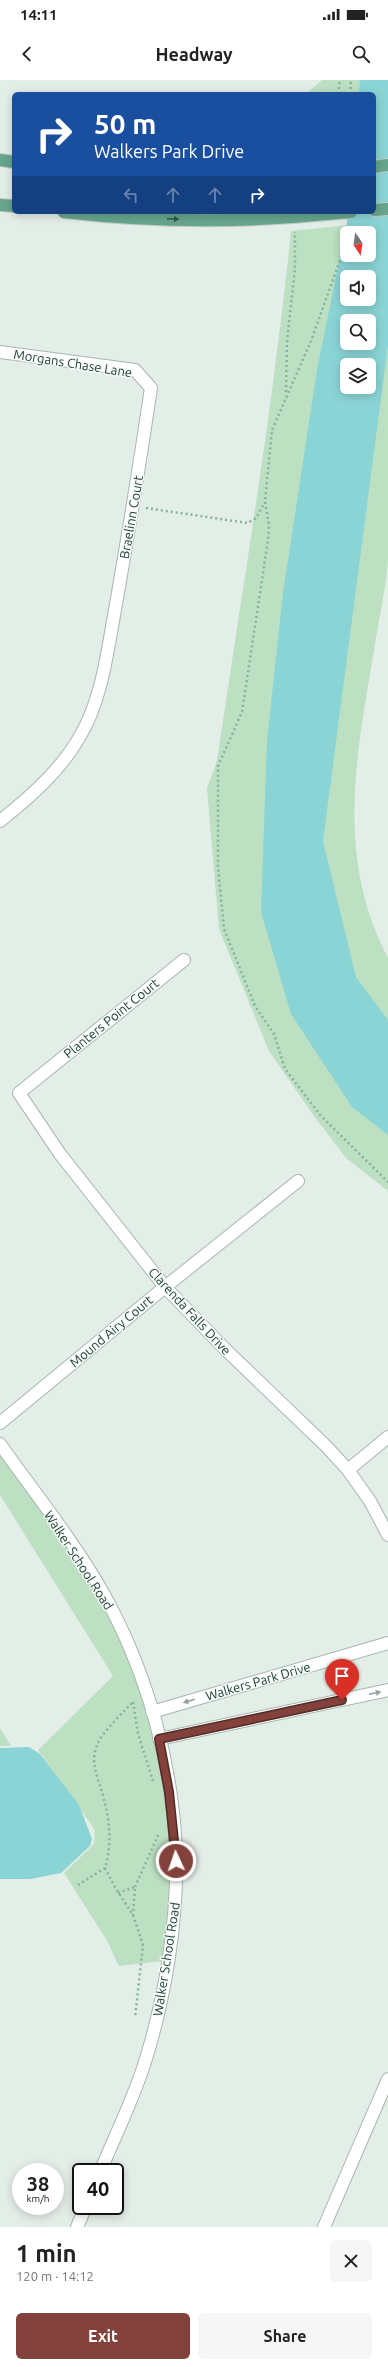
<!DOCTYPE html>
<meta charset="utf-8">
<style>
:root{--surface:#fff;--page:#f6f6f6;--text:#222;--muted:#767676;--accent:#82423b}
body{margin:0;font-family:Ubuntu,sans-serif;background:var(--page);color:var(--text);height:100vh;display:flex;flex-direction:column;font-size:15px;white-space:nowrap}
*{box-sizing:border-box;margin:0}
p{font-size:13px;color:var(--muted)}
.icon{flex:none;width:22px;height:22px;fill:none;stroke:currentColor;stroke-width:2;stroke-linecap:round;stroke-linejoin:round}
.map{position:relative;height:2147px;overflow:hidden}
.sheet{display:flex;flex-direction:column;background:var(--surface);flex:1}
.sheet>*{flex:none}
.top-card{position:absolute;left:12px;top:12px;width:364px;height:122px;border-radius:6px;box-shadow:0 2px 10px #0003;background:#1a4fa0;color:#fff;overflow:hidden}
.needle{width:26px;rotate:167deg}
.tools{position:absolute;left:340px;top:146px;display:grid;gap:8px}
.tools a{display:grid;place-items:center;width:36px;height:36px;border-radius:6px;background:var(--surface);box-shadow:0 2px 10px #0003;font-size:20px}
.speed{position:absolute;left:12px;top:2083px;display:flex;gap:8px;font-size:20px;font-weight:700;text-align:center}
.speed>*{display:grid;place-content:center;width:52px;height:52px;border-radius:50%;background:var(--surface);box-shadow:0 2px 10px #0003;line-height:1}
.speed small{font-size:10px;font-weight:400}
.speed .limit{border:2px solid #111;border-radius:6px;background:#fff;color:#111}
.pin{position:absolute;display:grid;place-items:center;width:34px;height:34px;color:#fff;margin:-41px -17px;border-radius:50% 50% 50% 0;rotate:-45deg;box-shadow:0 0 4px #0007}
.pin .icon{rotate:45deg}
.me{position:absolute;width:44px;margin:-22px;rotate:357deg;stroke-linejoin:round;filter:drop-shadow(0 0 3px #0008)}
.turn{display:flex;align-items:center;gap:14px;height:84px;padding:0 16px;font-size:18px}
.turn .icon{width:52px;height:52px;stroke-width:2.5}
.turn b{display:block;font-size:28px;line-height:34px}
.lanes{display:flex;align-items:center;height:38px;padding:0 16px;background:#0003;justify-content:center;gap:20px;direction:ltr}
.lanes .off{opacity:.35}
.round{display:grid;place-items:center;flex:none;width:42px;height:42px;border-radius:6px;background:var(--page)}
.overview{display:flex;align-items:center;justify-content:space-between;height:68px;padding:0 16px}
h1{font-size:24px;font-weight:600;line-height:30px}
.cta{display:flex;gap:8px;margin-top:auto;padding:8px 16px}
.cta a{flex:1;height:46px;border-radius:6px;background:var(--accent);color:#fff;font-size:16px;font-weight:600;line-height:46px;text-align:center}
.cta a+a{background:var(--page);color:var(--text)}
.status{display:flex;justify-content:space-between;align-items:center;height:28px;padding:0 20px;background:var(--surface);direction:ltr}
.status svg{height:11px;fill:currentColor}
header{display:flex;justify-content:space-between;align-items:center;height:52px;padding:0 16px;background:var(--surface);font-size:18px;font-weight:600}
.map>svg:first-child{display:block}
</style>
<div class="status"><b>14:11</b><svg viewBox="0 0 49 12"><path d="M0 12V9h3v3zM5 12V6h3v6zM10 12V3h3v9zM15 12V0h3v12zM26 1h20v11H26zM47 4h2v5h-2z"/></svg></div>
<header><svg class="icon" aria-label="back" viewBox="0 0 24 24"><path d="M15 5l-7 7 7 7"/></svg>Headway<svg class="icon" aria-label="search" viewBox="0 0 24 24"><circle cx="10" cy="10" r="6"/><path d="M15 15l6 6"/></svg></header>
<div class="map">
<svg width="388" height="2147" viewBox="0 0 388 2147">
<rect width="100%" height="100%" fill="#e4eee8"/>
<path fill="#bce0c1" fill-rule="evenodd" d="M 322,0 L 388,0 L 374,14 L 306,14 Z
M 388,141 C 388,253 388,366 388,478 C 387,502 381,528 377,552 C 359,665 332,770 388,878 L 388,1111 L 346,1078 L 314,1036 L 269,971 L 219,849 L 207,708 L 217,681 C 243,504 273,329 291,151 ZM 347,153 L 369,153 L 369,175 L 347,175 ZM 347,197 L 369,197 L 369,219 L 347,219 ZM 347,241 L 369,241 L 369,263 L 347,263 ZM 347,285 L 369,285 L 369,307 L 347,307 Z
M 0,1375 L 70,1470 L 111,1538 L 143,1612 L 166,1717 L 172,1792 L 169,1837 L 163,1881 L 119,1886 L 106,1859 L 64,1793 L 94,1764 L 95,1750 L 38,1670 L 113,1596 L 0,1415 Z
M 0,1648 L 11,1666 L 0,1666 Z"/>
<path fill="#8ad4d5" fill-rule="evenodd" d="M 360,0 L 388,0 L 388,265 L 323,761 L 356,897 L 388,940 L 388,1055 L 352,1027 L 291,934 L 261,832 L 267,661 L 283,513 L 317,290 L 349,132 L 374,132 L 374,14 L 359,14 ZM 347,153 L 369,153 L 369,175 L 347,175 ZM 347,197 L 369,197 L 369,219 L 347,219 ZM 347,241 L 369,241 L 369,263 L 347,263 ZM 347,285 L 369,285 L 369,307 L 347,307 Z
M 29,1667 L 40,1674 L 79,1725 L 92,1759 L 90,1766 L 61,1793 L 31,1799 L 0,1799 L 0,1668 Z"/>
<g fill="none" stroke-linecap="round" stroke-linejoin="round">
<g stroke="#a6b7ae" stroke-width="14">
<path id="minor" d="M 0,272 L 135,290 L 151,308 C 140,382 128,456 115,530 C 107,573 102,620 79,658 C 59,692 30,717 0,741
M 184,880 L 19,1013 L 60,1074 L 165,1207 L 225,1269 L 326,1366 L 348,1390 L 370,1421 L 388,1455
M 0,1343 L 165,1207 L 298,1101
M 0,1364 C 36,1415 77,1465 107,1520 C 148,1596 173,1686 176,1773 C 178,1840 165,1918 145,1982 C 133,2020 115,2056 100,2092
M 348,1390 L 388,1357
M 152,1632 L 388,1563
M 159,1659 L 388,1610
M 77,2147 L 86,2126
M 324,2147 L 388,1999"/>
</g>
<g stroke="#c1cac6" stroke-width="14">
<path id="major" d="M 0,80 L 14,82
M 374,87 L 388,85
M 0,125 L 14,126
M 374,130 L 388,129
M 64,132 C 151,142 240,143 327,134"/>
</g>
<path stroke="#83b39d" stroke-width="2.5" stroke-dasharray="2 3" stroke-linecap="butt" d="M 338,14 L 340,0
M 350,14 L 351,0
M 345,146 L 340,180 L 311,261 L 272,350 L 265,421 L 269,446 L 268,460 L 242,632 L 218,686 L 218,787 L 224,849 L 255,926 L 274,954 L 285,989 L 321,1036 L 388,1102
M 286,312 L 287,261 L 295,188 L 295,152
M 146,428 L 248,443 L 256,438 L 265,422
M 133,1622 L 138,1654 L 153,1701
M 105,1788 L 116,1809 L 133,1835 L 143,1865 L 135,1938
M 78,1805 L 105,1788 C 112,1764 110,1741 103,1716 C 98,1696 89,1683 98,1663 C 101,1654 127,1628 134,1621
M 135,1807 L 159,1753
M 118,1813 L 135,1807 L 133,1835"/>
<use href="#minor" stroke="#fff" stroke-width="12"/>
<use href="#major" stroke="#67a58c" stroke-width="12"/>
<g stroke="#c1cac6" stroke-width="14" stroke-linecap="butt">
<path id="major-bridge" d="M 327,134 L 351,132"/>
</g>
<use href="#major-bridge" stroke="#67a58c" stroke-width="12"/>
</g>
<defs><path id="oneway-solid" d="M-6-.8H1V-3.2L6.5 0L1 3.2V.8H-6Z"/></defs>
<use fill="#335a4a" href="#oneway-solid" transform="translate(173 139) rotate(2)"/>
<g fill="#90a09a">
<use href="#oneway-solid" transform="translate(375 1613) rotate(-12)"/>
<use href="#oneway-solid" transform="translate(189 1621) rotate(164)"/>
</g>
<g fill="none" stroke-linecap="round" stroke-linejoin="round">
<g stroke="#542b26" stroke-width="10">
<path id="route" d="M 176,1781 L 169,1712 L 159,1659 L 342,1620"/>
</g>
<use href="#route" stroke="#82423b" stroke-width="7"/>
</g>
<g text-anchor="middle" dominant-baseline="central" stroke-width="3" stroke-linejoin="round" paint-order="stroke">
<g font-size="13" fill="#224134" stroke="#f5faf7">
<text transform="translate(73 283) rotate(9)">Morgans Chase Lane</text>
<text transform="translate(131 437) rotate(-80)">Braelinn Court</text>
<text transform="translate(111 938) rotate(-39)">Planters Point Court</text>
<text transform="translate(190 1231) rotate(47)">Clarenda Falls Drive</text>
<text transform="translate(111 1251) rotate(-40)">Mound Airy Court</text>
<text transform="translate(79 1480) rotate(57)">Walker School Road</text>
<text transform="translate(258 1601) rotate(-16)">Walkers Park Drive</text>
<text transform="translate(166 1879) rotate(-81)">Walker School Road</text>
</g>
</g>
</svg>
<div class="tools">
<a><svg class="needle" viewBox="-14 -14 28 28"><path d="M0-13l5 13h-10z" fill="#e53935"/><path d="M0 13l5-13h-10z" fill="#767676"/></svg></a>
<a><svg class="icon" aria-label="sound" viewBox="0 0 24 24"><path d="M4 9h4l5-4v14l-5-4H4zM17 9q2 3 0 6"/></svg></a>
<a><svg class="icon" aria-label="search" viewBox="0 0 24 24"><circle cx="10" cy="10" r="6"/><path d="M15 15l6 6"/></svg></a>
<a><svg class="icon" aria-label="layers" viewBox="0 0 24 24"><path d="M12 4l9 5-9 5-9-5zM3 14l9 5 9-5"/></svg></a>
</div>
<div class="speed"><div>38<small>km/h</small></div><div class="limit">40</div></div>
<div class="pin" style="left:342px;top:1620px;background:#d93025"><svg class="icon" aria-label="arrive" viewBox="0 0 24 24"><path d="M6 21V4h12l-3 4 3 4H6"/></svg></div>
<svg class="me" style="left:176px;top:1781px" viewBox="-20 -20 40 40"><circle r="17" fill="#82423b" stroke="#fff" stroke-width="3"/><path d="M0-11L8 9 0 5-8 9z" fill="#fff"/></svg>
<div class="top-card">
<div class="turn"><svg class="icon" aria-label="right" viewBox="0 0 24 24"><path d="M7 20v-9h11M14 6l5 5-5 5"/></svg><div><b>50 m</b>Walkers Park Drive</div></div>
<div class="lanes"><svg class="icon off" aria-label="left" viewBox="0 0 24 24"><path d="M17 20v-9H6M10 6l-5 5 5 5"/></svg><svg class="icon off" aria-label="ahead" viewBox="0 0 24 24"><path d="M12 20V5M6 11l6-6 6 6"/></svg><svg class="icon off" aria-label="ahead" viewBox="0 0 24 24"><path d="M12 20V5M6 11l6-6 6 6"/></svg><svg class="icon" aria-label="right" viewBox="0 0 24 24"><path d="M7 20v-9h11M14 6l5 5-5 5"/></svg></div>
</div>
</div>
<section class="sheet">
<div class="overview"><div><h1>1 min</h1><p>120 m · 14:12</p></div><a class="round"><svg class="icon" aria-label="close" viewBox="0 0 24 24"><path d="M6 6l12 12M18 6L6 18"/></svg></a></div>
<div class="cta"><a>Exit</a><a>Share</a></div>
</section>
